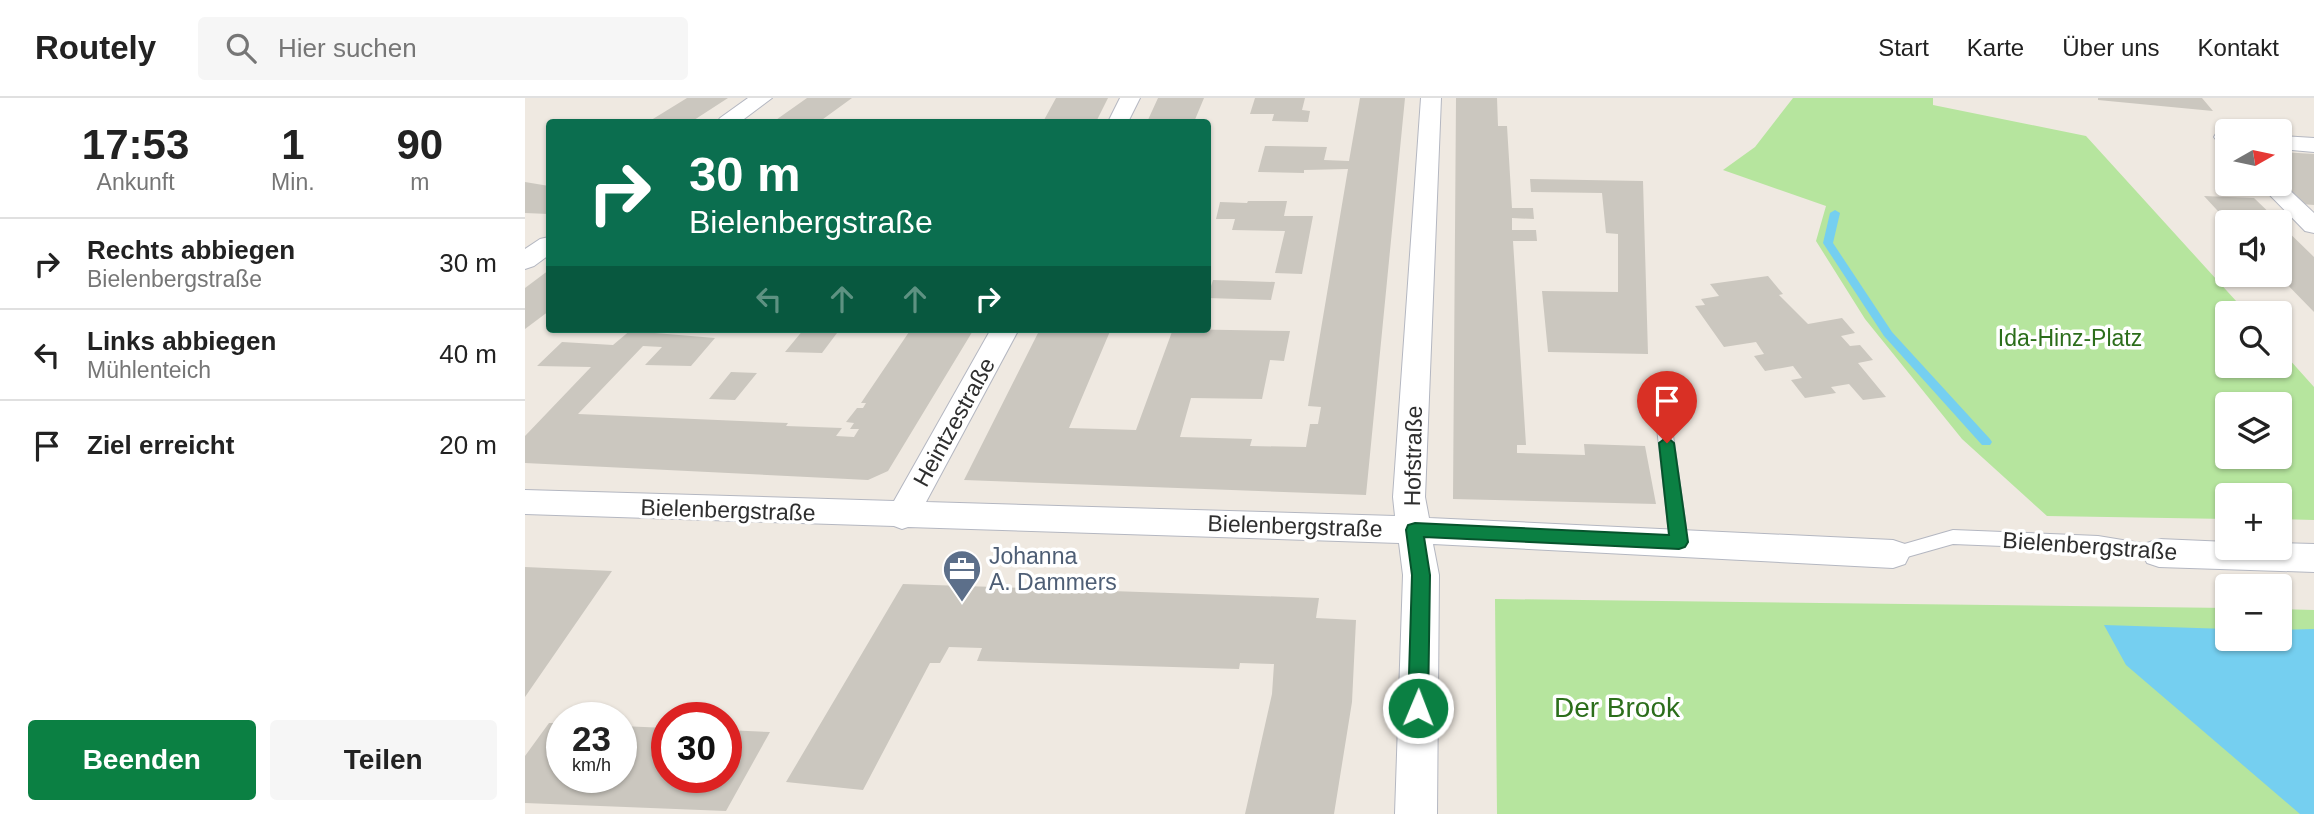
<!DOCTYPE html>
<html lang="de">
<meta charset="utf-8">
<style>
:root{--surface:#fff;--page:#f6f6f6;--text:#222;--muted:#767676;--line:#e0e0e0;--accent:#0b8043}
body{margin:0;font-family:Arial,sans-serif;background:var(--page);color:var(--text);height:100vh;display:flex;flex-direction:column;font-size:26px;white-space:nowrap}
*{box-sizing:border-box;margin:0}
p{font-size:23px;color:var(--muted)}
.icon{flex:none;width:38px;height:38px;fill:none;stroke:currentColor;stroke-width:2;stroke-linecap:round;stroke-linejoin:round}
.map{position:relative;flex:1;overflow:hidden}
.sheet{display:flex;flex-direction:column;background:var(--surface);width:525px}
.sheet>*{flex:none}
.banner{position:absolute;left:21px;top:21px;width:665px;height:214px;border-radius:7px;box-shadow:0 2px 5px #0004;background:#0b6e4f;color:#fff;overflow:hidden}
.needle{width:46px;rotate:81deg}
.controls{position:absolute;left:1690px;top:21px;display:grid;gap:14px}
.controls a{display:grid;place-items:center;width:77px;height:77px;border-radius:7px;background:var(--surface);box-shadow:0 2px 5px #0004;font-size:35px}
.speed{position:absolute;left:21px;top:604px;display:flex;gap:14px;font-size:35px;font-weight:700;text-align:center}
.speed>*{display:grid;place-content:center;width:91px;height:91px;border-radius:50%;background:var(--surface);box-shadow:0 2px 5px #0004;line-height:1}
.speed small{font-size:18px;font-weight:400}
.speed .limit{border:10px solid #d22;background:#fff;color:#111}
.pin{position:absolute;display:grid;place-items:center;width:60px;height:60px;color:#fff;margin:-72px -30px;border-radius:50% 50% 50% 0;rotate:-45deg;box-shadow:0 0 7px #0007}
.pin .icon{rotate:45deg}
.me{position:absolute;width:77px;margin:-38px;rotate:1deg;stroke-linejoin:round;filter:drop-shadow(0 0 5px #0008)}
.turn{display:flex;align-items:center;gap:24px;height:147px;padding:0 28px;font-size:32px}
.turn .icon{width:91px;height:91px;stroke-width:2.5}
.turn b{display:block;font-size:49px;line-height:60px}
.lanes{display:flex;align-items:center;height:66px;padding:0 28px;background:#0003;justify-content:center;gap:35px;direction:ltr}
.lanes .off{opacity:.35}
.eta{display:flex;justify-content:space-evenly;align-items:center;height:119px;text-align:center}
.eta b{font-size:42px;font-weight:600;line-height:49px}
.action{display:flex;gap:14px;margin-top:auto;padding:14px 28px}
.action a{flex:1;height:80px;border-radius:7px;background:var(--accent);color:#fff;font-size:28px;font-weight:600;line-height:80px;text-align:center}
.action a+a{background:var(--page);color:var(--text)}
ul{padding:0;list-style:none}
li{display:flex;align-items:center;gap:21px;height:91px;padding:0 28px;border-top:2px solid var(--line)}
li div{flex:1}
li b{display:block;font-size:26px}
li em{font-style:normal}
header{display:flex;align-items:center;gap:42px;box-sizing:border-box;height:98px;padding:0 35px;background:var(--surface);border-bottom:2px solid var(--line)}
header strong{font-size:33px}
nav{display:flex;gap:38px;margin-inline-start:auto;font-size:24px}
.search{width:490px;height:63px;background:var(--page);display:flex;align-items:center;gap:18px;box-sizing:border-box;padding:0 24px;border-radius:7px;color:var(--muted);font-size:26px}
main{display:flex;flex:1;min-height:0}
.map>svg:first-child{display:block}
</style>
<header>
<strong>Routely</strong>
<div class="search"><svg class="icon" aria-label="search" viewBox="0 0 24 24"><circle cx="10" cy="10" r="6"/><path d="M15 15l6 6"/></svg>Hier suchen</div>
<nav><a>Start</a><a>Karte</a><a>Über uns</a><a>Kontakt</a></nav>
</header>
<main>
<section class="sheet">
<div class="eta">
<div><b>17:53</b><p>Ankunft</p></div>
<div><b>1</b><p>Min.</p></div>
<div><b>90</b><p>m</p></div>
</div>
<ul>
<li><svg class="icon" aria-label="right" viewBox="0 0 24 24"><path d="M7 20v-9h11M14 6l5 5-5 5"/></svg><div><b>Rechts abbiegen</b><p>Bielenbergstraße</p></div><em>30 m</em></li>
<li><svg class="icon" aria-label="left" viewBox="0 0 24 24"><path d="M17 20v-9H6M10 6l-5 5 5 5"/></svg><div><b>Links abbiegen</b><p>Mühlenteich</p></div><em>40 m</em></li>
<li><svg class="icon" aria-label="arrive" viewBox="0 0 24 24"><path d="M6 21V4h12l-3 4 3 4H6"/></svg><div><b>Ziel erreicht</b></div><em>20 m</em></li>
</ul>
<div class="action"><a>Beenden</a><a>Teilen</a></div>
</section>
<div class="map">
<svg width="1789" height="716" viewBox="0 0 1789 716">
<rect width="100%" height="100%" fill="#efe9e1"/>
<path fill="#b6e59e" fill-rule="evenodd" d="M 1268,0 L 1408,0 L 1408,7 L 1561,38 L 1722,215 L 1703,215 L 1703,268 L 1755,268 L 1755,251 L 1789,289 L 1789,422 L 1755,421 L 1755,397 L 1703,397 L 1703,421 L 1522,418 L 1437,341 L 1340,221 L 1291,143 L 1301,108 L 1198,72 L 1230,49 ZM 1703,306 L 1755,306 L 1755,359 L 1703,359 Z
M 970,501 L 1703,510 L 1703,541 L 1755,541 L 1755,511 L 1789,512 L 1789,716 L 972,716 Z"/>
<path fill="#75cff0" d="M 1579,527 L 1703,531 L 1703,541 L 1755,541 L 1755,532 L 1789,531 L 1789,716 L 1775,716 L 1601,567 Z"/>
<g fill="none" stroke-linecap="round" stroke-linejoin="round">
<path fill="#75cff0" fill-rule="evenodd" d="M 1310,112 L 1315,115 L 1308,145 L 1367,234 L 1465,341 L 1467,344 L 1465,347 L 1457,347 L 1359,238 L 1298,145 L 1305,115 Z"/>
</g>
<path fill="#cbc7bf" d="M 162,0 L 203,0 L 166,24 L 123,24 Z
M 282,0 L 327,0 L 294,24 L 248,24 Z
M 531,0 L 583,0 L 571,24 L 522,24 L 524,22 L 519,22 Z
M 633,0 L 679,0 L 669,24 L 622,24 Z
M 730,0 L 780,0 L 777,12 L 785,13 L 783,24 L 747,23 L 749,16 L 725,16 Z
M 835,0 L 880,0 L 841,397 L 439,382 L 515,231 L 586,231 L 544,330 L 611,332 L 648,231 L 765,233 L 759,263 L 745,262 L 737,301 L 666,300 L 655,339 L 727,341 L 725,348 L 781,349 L 785,326 L 793,326 L 796,309 L 783,308 L 823,71 L 779,72 L 779,75 L 733,74 L 740,48 L 802,49 L 799,62 L 824,63 Z
M 931,0 L 972,0 L 973,28 L 982,28 L 987,110 L 1008,110 L 1009,121 L 987,120 L 987,132 L 1011,132 L 1012,143 L 988,143 L 1001,347 L 992,347 L 992,355 L 1060,357 L 1059,346 L 1120,348 L 1131,406 L 928,401 Z
M 1573,0 L 1677,0 L 1688,13 L 1573,2 Z
M 1755,54 L 1789,56 L 1789,107 L 1776,106 L 1755,81 Z
M 1005,81 L 1118,83 L 1123,256 L 1023,254 L 1017,193 L 1093,194 L 1093,136 L 1081,135 L 1077,95 L 1006,94 Z
M 0,84 L 24,88 L 24,116 L 0,115 Z
M 1679,98 L 1729,100 L 1754,124 L 1703,124 Z
M 723,103 L 762,103 L 759,118 L 788,118 L 777,176 L 750,175 L 760,133 L 707,132 L 710,121 L 691,121 L 695,104 L 722,105 Z
M 1755,126 L 1789,159 L 1789,214 L 1753,177 Z
M 24,172 L 24,213 L 0,231 L 0,190 Z
M 1243,178 L 1258,196 L 1254,197 L 1283,226 L 1317,220 L 1330,235 L 1316,238 L 1325,248 L 1335,247 L 1348,262 L 1333,265 L 1361,299 L 1338,302 L 1324,286 L 1306,289 L 1311,295 L 1280,300 L 1266,282 L 1277,280 L 1268,268 L 1240,273 L 1229,258 L 1239,256 L 1231,244 L 1199,249 L 1170,208 L 1180,207 L 1176,201 L 1194,198 L 1185,186 Z
M 688,182 L 750,184 L 746,202 L 682,200 Z
M 107,231 L 134,231 L 130,235 L 190,240 L 166,268 L 120,267 L 137,249 L 118,248 L 53,316 L 263,325 L 261,328 L 317,330 L 311,338 L 329,339 L 334,331 L 325,331 L 329,325 L 321,324 L 332,310 L 338,310 L 341,305 L 336,305 L 386,231 L 449,231 L 363,373 L 343,382 L 0,365 L 0,338 L 66,269 L 12,268 L 37,244 L 88,247 Z
M 279,231 L 315,231 L 297,255 L 260,254 Z
M 206,274 L 232,275 L 210,302 L 184,301 Z
M 0,469 L 87,473 L 0,599 Z
M 378,486 L 794,500 L 791,520 L 831,522 L 827,604 L 809,716 L 720,716 L 747,596 L 749,566 L 715,565 L 714,571 L 452,563 L 457,550 L 424,549 L 415,565 L 405,565 L 338,692 L 261,684 Z
M 24,625 L 37,625 L 37,679 L 96,679 L 96,628 L 142,630 L 142,679 L 201,679 L 201,632 L 245,634 L 201,713 L 0,705 L 0,658 Z"/>
<g fill="none" stroke-linecap="round" stroke-linejoin="round">
<g stroke="#b4b7c1" stroke-width="2">
<path id="service" d="M 1135,290 L 1142,295 L 1163,444 L 1160,449 L 1148,449 L 1145,444 L 1128,295 Z
M 1428,432 L 1573,438 L 1634,448 L 1640,450 L 1643,455 L 1640,460 L 1634,462 L 1573,452 L 1428,446 L 1368,463 L 1362,461 L 1359,456 L 1362,451 Z"/>
</g>
<g stroke="#b4b7c1" stroke-width="2">
<path id="minor" d="M 223,0 L 247,0 L 215,24 L 192,24 L 195,20 Z
M 595,0 L 615,0 L 603,24 L 583,24 Z
M 896,0 L 916,0 L 900,399 L 904,420 L 1368,442 L 1380,446 L 1385,456 L 1380,466 L 1368,470 L 908,446 L 914,477 L 912,716 L 870,716 L 878,477 L 874,445 L 383,429 L 377,431 L 369,428 L 0,416 L 0,392 L 369,403 L 466,231 L 494,231 L 401,404 L 870,418 L 868,399 Z
M 1703,33 L 1703,48 L 1695,47 L 1689,39 L 1692,34 Z
M 1755,38 L 1789,40 L 1789,54 L 1755,51 Z
M 1755,83 L 1789,115 L 1789,135 L 1780,133 L 1734,86 L 1755,86 Z
M 24,139 L 24,157 L 9,168 L 0,171 L 0,151 L 15,141 Z
M 1634,441 L 1703,444 L 1703,450 L 1755,450 L 1755,445 L 1789,446 L 1789,474 L 1634,469 L 1622,465 L 1617,455 L 1622,445 Z"/>
</g>
<use href="#service" fill="#fff" fill-rule="evenodd"/>
<use href="#minor" fill="#fff" fill-rule="evenodd"/>
</g>
<path fill="#0b8043" stroke="#07532c" stroke-width="2" d="M 1142,339 L 1149,345 L 1163,444 L 1160,449 L 1154,451 L 899,439 L 905,477 L 903,610 L 900,616 L 893,619 L 886,616 L 883,610 L 887,477 L 881,432 L 883,427 L 890,425 L 1144,437 L 1134,345 Z"/>
<defs>
<g id="office-pin" transform="scale(2.0125)"><path d="M0 17L-7.5 6A9.5 9.5 0 1 1 7.5 6Z" fill="#5c6f8a" stroke="#fff"/><path d="M-6-3h4V-5.5h4V-3h4V5H-6ZM-1-4.5V-3h2v-1.5ZM-6 0V1H6V0Z" fill="#fff"/></g>
</defs>
<g fill-rule="evenodd">
<use href="#office-pin" x="437" y="471"/>
</g>
<g text-anchor="middle" dominant-baseline="central" stroke-width="7" stroke-linejoin="round" paint-order="stroke">
<g font-size="23" fill="#2c6e1b" stroke="#fff">
<text x="1545" y="240">Ida-Hinz-Platz</text>
</g>
<g font-size="23" fill="#2e2e2e" stroke="#fff">
<text transform="translate(429 324) rotate(-61)">Heintzestraße</text>
<text transform="translate(888 358) rotate(-89)">Hofstraße</text>
<text transform="translate(203 412) rotate(2)">Bielenbergstraße</text>
<text transform="translate(770 428) rotate(2)">Bielenbergstraße</text>
<text transform="translate(1565 448) rotate(4)">Bielenbergstraße</text>
</g>
<g font-size="23" fill="#4e5e75" stroke="#fff" text-anchor="start">
<text x="464" y="458">Johanna<tspan x="464" dy="26">A. Dammers</tspan></text>
</g>
<g font-size="28" fill="#2c6e1b" stroke="#fff">
<text x="1092" y="609">Der Brook</text>
</g>
</g>
</svg>
<div class="controls">
<a><svg class="needle" viewBox="-14 -14 28 28"><path d="M0-13l5 13h-10z" fill="#e53935"/><path d="M0 13l5-13h-10z" fill="#767676"/></svg></a>
<a><svg class="icon" aria-label="sound" viewBox="0 0 24 24"><path d="M4 9h4l5-4v14l-5-4H4zM17 9q2 3 0 6"/></svg></a>
<a><svg class="icon" aria-label="search" viewBox="0 0 24 24"><circle cx="10" cy="10" r="6"/><path d="M15 15l6 6"/></svg></a>
<a><svg class="icon" aria-label="layers" viewBox="0 0 24 24"><path d="M12 4l9 5-9 5-9-5zM3 14l9 5 9-5"/></svg></a>
<a>+</a>
<a>−</a>
</div>
<div class="speed"><div>23<small>km/h</small></div><div class="limit">30</div></div>
<div class="pin" style="left:1142px;top:345px;background:#d93025"><svg class="icon" aria-label="arrive" viewBox="0 0 24 24"><path d="M6 21V4h12l-3 4 3 4H6"/></svg></div>
<svg class="me" style="left:893px;top:610px" viewBox="-20 -20 40 40"><circle r="17" fill="#0b8043" stroke="#fff" stroke-width="3"/><path d="M0-11L8 9 0 5-8 9z" fill="#fff"/></svg>
<div class="banner">
<div class="turn"><svg class="icon" aria-label="right" viewBox="0 0 24 24"><path d="M7 20v-9h11M14 6l5 5-5 5"/></svg><div><b>30 m</b>Bielenbergstraße</div></div>
<div class="lanes"><svg class="icon off" aria-label="left" viewBox="0 0 24 24"><path d="M17 20v-9H6M10 6l-5 5 5 5"/></svg><svg class="icon off" aria-label="ahead" viewBox="0 0 24 24"><path d="M12 20V5M6 11l6-6 6 6"/></svg><svg class="icon off" aria-label="ahead" viewBox="0 0 24 24"><path d="M12 20V5M6 11l6-6 6 6"/></svg><svg class="icon" aria-label="right" viewBox="0 0 24 24"><path d="M7 20v-9h11M14 6l5 5-5 5"/></svg></div>
</div>
</div>
</main>
